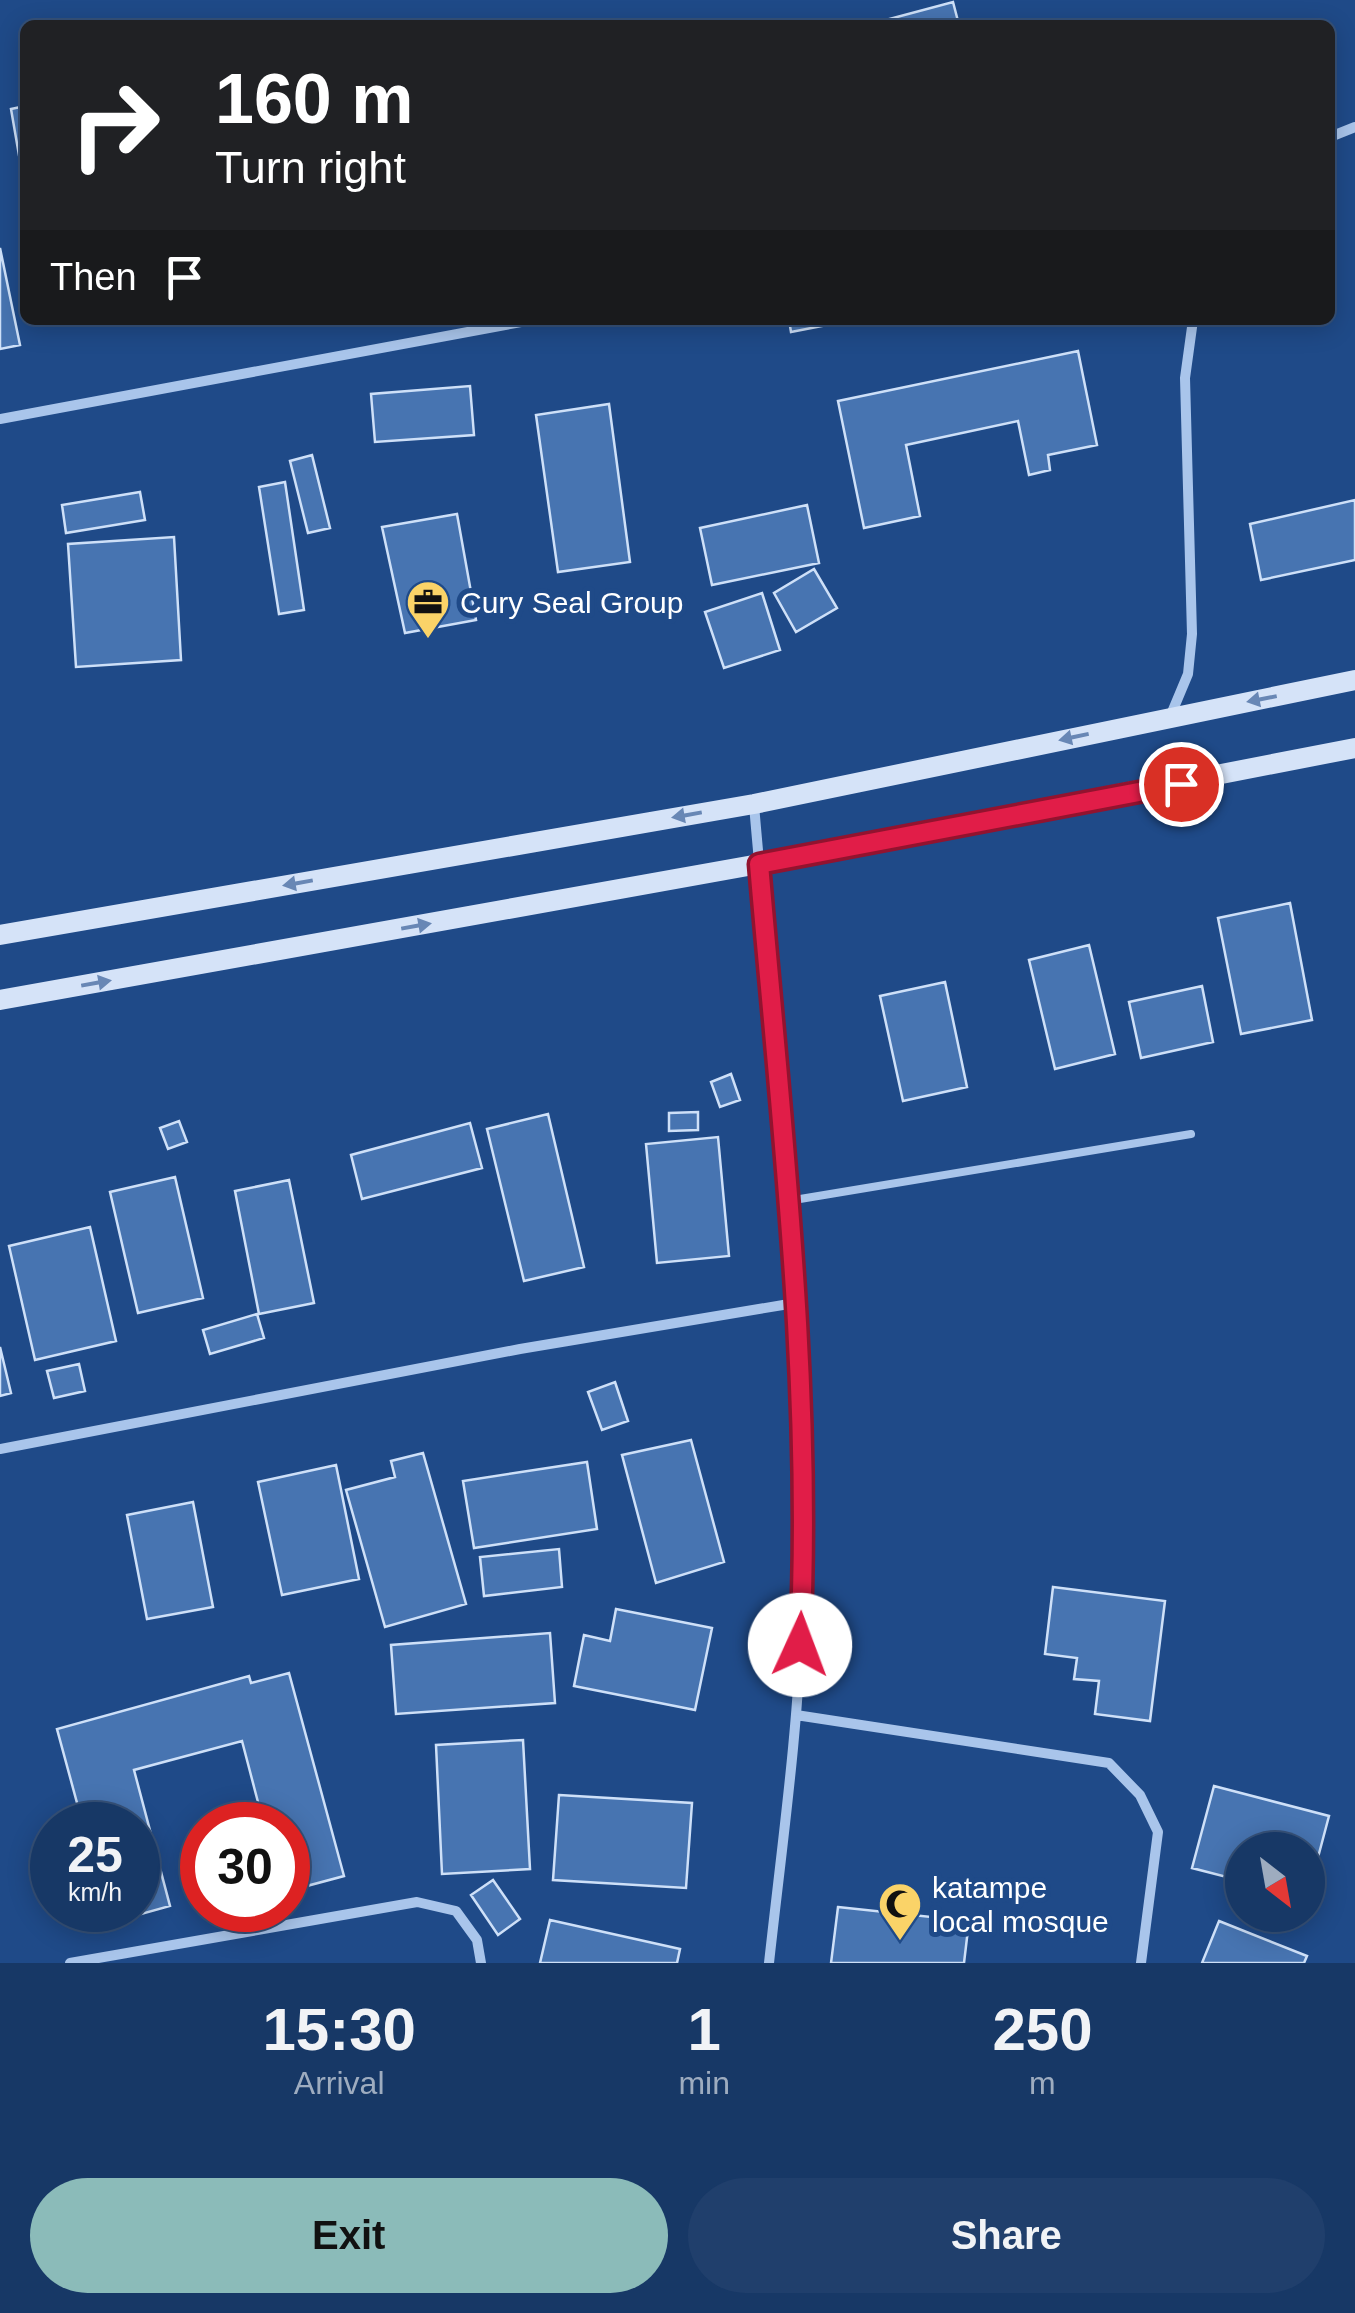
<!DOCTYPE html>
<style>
:root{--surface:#173866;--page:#203f6c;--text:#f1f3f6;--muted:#9eacbf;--line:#36527a;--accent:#8bbbb9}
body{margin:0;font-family:Arial,sans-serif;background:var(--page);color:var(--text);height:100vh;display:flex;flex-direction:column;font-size:38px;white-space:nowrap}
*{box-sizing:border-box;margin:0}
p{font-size:32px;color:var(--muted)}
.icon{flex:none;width:55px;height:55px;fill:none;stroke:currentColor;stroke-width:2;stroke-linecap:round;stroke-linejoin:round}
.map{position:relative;height:1963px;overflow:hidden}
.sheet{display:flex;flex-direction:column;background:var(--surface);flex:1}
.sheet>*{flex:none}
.guide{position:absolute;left:20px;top:20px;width:1315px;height:305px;border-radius:15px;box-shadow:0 5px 25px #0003,0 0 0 2px var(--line);background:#202124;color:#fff;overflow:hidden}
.needle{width:65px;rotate:149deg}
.tools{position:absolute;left:1225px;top:1832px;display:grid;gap:20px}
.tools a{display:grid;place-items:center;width:100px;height:100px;border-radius:50%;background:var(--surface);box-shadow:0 5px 25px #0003,0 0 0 2px var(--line);font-size:50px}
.speed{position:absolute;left:30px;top:1802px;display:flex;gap:20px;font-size:50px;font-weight:700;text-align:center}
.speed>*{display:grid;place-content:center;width:130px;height:130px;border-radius:50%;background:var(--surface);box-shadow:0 5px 25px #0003,0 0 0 2px var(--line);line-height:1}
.speed small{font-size:25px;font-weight:400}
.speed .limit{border:15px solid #d22;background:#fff;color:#111}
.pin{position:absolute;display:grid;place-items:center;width:85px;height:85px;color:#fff;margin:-42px;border:5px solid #fff;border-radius:50%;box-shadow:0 2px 10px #0007}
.me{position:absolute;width:110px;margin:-55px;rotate:2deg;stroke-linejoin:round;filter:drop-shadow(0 0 8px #0008)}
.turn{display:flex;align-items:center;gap:35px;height:210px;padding:0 30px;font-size:45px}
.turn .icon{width:130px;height:130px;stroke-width:2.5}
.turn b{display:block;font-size:70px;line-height:85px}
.then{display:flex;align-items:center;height:95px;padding:0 30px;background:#0003;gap:20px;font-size:38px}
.eta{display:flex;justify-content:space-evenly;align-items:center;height:170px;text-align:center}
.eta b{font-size:60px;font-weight:700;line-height:70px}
.cta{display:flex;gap:20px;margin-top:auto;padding:20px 30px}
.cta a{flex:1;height:115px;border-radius:60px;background:var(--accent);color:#111;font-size:40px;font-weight:700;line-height:115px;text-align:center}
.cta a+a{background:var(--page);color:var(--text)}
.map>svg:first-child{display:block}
</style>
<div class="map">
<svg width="1355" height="1963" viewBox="0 0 1355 1963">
<rect width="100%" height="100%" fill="#1f4a88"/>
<path fill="#4774b1" stroke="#cee0f8" stroke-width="2.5" d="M 953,2 L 959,25 L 867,25 Z
M 25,106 L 25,190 L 11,109 Z
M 0,248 L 20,345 L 0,349 Z
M 789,320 L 826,320 L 827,325 L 791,332 Z
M 1078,351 L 1097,445 L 1048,455 L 1050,470 L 1029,475 L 1018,421 L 906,445 L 920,516 L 864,528 L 838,401 Z
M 470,386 L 474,435 L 375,442 L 371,394 Z
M 609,404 L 630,562 L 558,572 L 536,415 Z
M 312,455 L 330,528 L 308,533 L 290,461 Z
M 285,482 L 304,610 L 279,614 L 259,487 Z
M 140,492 L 145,520 L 66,533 L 62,505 Z
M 1355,500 L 1355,560 L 1261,580 L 1250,524 Z
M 807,505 L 819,563 L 712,585 L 700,528 Z
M 457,514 L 476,620 L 405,633 L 382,527 Z
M 174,537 L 181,660 L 76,667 L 68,544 Z
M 814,569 L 837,608 L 796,632 L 774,593 Z
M 762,593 L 780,650 L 724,668 L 705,612 Z
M 1290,903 L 1312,1020 L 1241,1034 L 1218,918 Z
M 1089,945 L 1115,1054 L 1055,1069 L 1029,960 Z
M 945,982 L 967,1087 L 903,1101 L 880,996 Z
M 1202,986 L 1213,1042 L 1141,1058 L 1129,1002 Z
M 731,1074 L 740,1100 L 720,1107 L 711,1082 Z
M 698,1112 L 698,1130 L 669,1131 L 669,1113 Z
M 548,1114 L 584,1267 L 524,1281 L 487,1129 Z
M 179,1121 L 187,1142 L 168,1149 L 160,1128 Z
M 470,1123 L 482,1168 L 362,1199 L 351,1155 Z
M 718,1137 L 729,1256 L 657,1263 L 646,1144 Z
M 175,1177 L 203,1298 L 138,1313 L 110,1192 Z
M 289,1180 L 314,1303 L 259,1314 L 235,1191 Z
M 90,1227 L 116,1341 L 35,1360 L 9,1246 Z
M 257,1314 L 264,1338 L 210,1354 L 203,1330 Z
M 0,1347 L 11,1393 L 0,1396 Z
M 79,1364 L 85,1391 L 54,1398 L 47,1371 Z
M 615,1382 L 628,1421 L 602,1430 L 588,1392 Z
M 691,1440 L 724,1562 L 656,1583 L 622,1455 Z
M 423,1453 L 466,1604 L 385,1627 L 346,1490 L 395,1477 L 391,1461 Z
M 587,1462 L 597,1529 L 474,1548 L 463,1481 Z
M 336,1465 L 359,1579 L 282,1595 L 258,1482 Z
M 193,1502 L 213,1607 L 147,1619 L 127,1515 Z
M 559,1549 L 562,1587 L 484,1596 L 480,1557 Z
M 1053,1587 L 1165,1601 L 1150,1721 L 1095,1714 L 1099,1681 L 1074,1679 L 1077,1658 L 1045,1654 Z
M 616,1609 L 712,1628 L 695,1710 L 574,1686 L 584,1635 L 610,1641 Z
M 550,1633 L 555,1703 L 396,1714 L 391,1645 Z
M 289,1673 L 344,1876 L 288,1891 L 288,1825 L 264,1825 L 242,1741 L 134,1770 L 170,1906 L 109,1923 L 106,1910 L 138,1910 L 138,1825 L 83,1825 L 57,1729 L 249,1676 L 251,1683 Z
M 523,1740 L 530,1869 L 442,1874 L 436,1745 Z
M 1214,1786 L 1329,1816 L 1308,1895 L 1308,1850 L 1242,1850 L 1242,1881 L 1192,1868 Z
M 559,1795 L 692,1803 L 686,1888 L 553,1880 Z
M 493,1880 L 520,1919 L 498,1935 L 471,1895 Z
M 838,1907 L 969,1921 L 964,1963 L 831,1963 Z
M 550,1920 L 680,1949 L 677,1963 L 540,1963 Z
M 1219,1921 L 1307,1956 L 1304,1963 L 1202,1963 Z"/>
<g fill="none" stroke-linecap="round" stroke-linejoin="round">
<path stroke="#a9c5eb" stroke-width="8" d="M 788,1201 L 1191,1134"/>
<path stroke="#a9c5eb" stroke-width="10" d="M 1330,137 L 1355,127
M 0,419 L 532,320
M 1170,717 L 1188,674 L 1192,634 L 1185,378 L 1193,320
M 754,805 C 777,1071 808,1340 802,1608 C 799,1726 782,1845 769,1963
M 0,1449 L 520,1349 L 795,1303
M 796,1715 L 1109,1763 L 1140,1795 L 1158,1832 L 1141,1963
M 70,1963 L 417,1902 L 456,1911 L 477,1940 L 481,1963"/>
<path stroke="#d5e3f8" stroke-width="20" d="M 0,935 L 754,804 L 1355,680
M 0,1000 L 759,864 L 1355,748"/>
</g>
<defs><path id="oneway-solid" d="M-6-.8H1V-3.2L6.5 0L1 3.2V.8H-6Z" transform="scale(2.5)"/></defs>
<g fill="#6887b5">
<use href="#oneway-solid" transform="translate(1262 699) rotate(169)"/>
<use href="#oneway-solid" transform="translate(1074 737) rotate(168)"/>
<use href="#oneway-solid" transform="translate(687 815) rotate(170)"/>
<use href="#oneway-solid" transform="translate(298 883) rotate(170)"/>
<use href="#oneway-solid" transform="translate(416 926) rotate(-10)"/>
<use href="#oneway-solid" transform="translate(96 983) rotate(-10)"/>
</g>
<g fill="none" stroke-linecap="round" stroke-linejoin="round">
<g stroke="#92132f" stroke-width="25">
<path id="route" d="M 800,1645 C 813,1385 781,1123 759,864 L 1181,784"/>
</g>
<use href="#route" stroke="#e11d48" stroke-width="18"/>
</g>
<defs>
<g id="office-pin" transform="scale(2.25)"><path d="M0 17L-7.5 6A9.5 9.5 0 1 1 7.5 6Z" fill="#fad368" stroke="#1f4a88"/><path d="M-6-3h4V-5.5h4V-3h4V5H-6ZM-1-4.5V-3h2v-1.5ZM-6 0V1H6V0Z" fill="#111"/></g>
<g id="mosque-pin" transform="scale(2.25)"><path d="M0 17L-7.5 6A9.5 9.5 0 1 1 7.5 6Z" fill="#fad368" stroke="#1f4a88"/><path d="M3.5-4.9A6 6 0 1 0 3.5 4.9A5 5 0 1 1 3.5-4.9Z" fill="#111"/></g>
</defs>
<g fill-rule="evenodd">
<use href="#office-pin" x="428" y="602"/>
<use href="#mosque-pin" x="900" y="1904"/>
</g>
<g text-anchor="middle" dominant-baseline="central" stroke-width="10" stroke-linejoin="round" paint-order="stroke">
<g font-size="30" fill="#fff" stroke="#1f4a88" text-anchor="start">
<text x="460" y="602">Cury Seal Group</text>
<text x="932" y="1887">katampe<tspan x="932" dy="34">local mosque</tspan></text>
</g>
</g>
</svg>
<div class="tools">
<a><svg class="needle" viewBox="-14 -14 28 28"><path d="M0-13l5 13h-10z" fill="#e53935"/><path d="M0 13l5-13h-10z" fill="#9eacbf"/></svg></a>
</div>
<div class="speed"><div>25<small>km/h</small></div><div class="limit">30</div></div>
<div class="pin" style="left:1181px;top:784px;background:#d93025"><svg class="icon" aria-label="arrive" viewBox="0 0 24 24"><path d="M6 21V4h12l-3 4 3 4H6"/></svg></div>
<svg class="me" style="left:800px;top:1645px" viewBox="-20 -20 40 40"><circle r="19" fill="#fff"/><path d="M0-13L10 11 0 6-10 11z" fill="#e11d48"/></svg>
<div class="guide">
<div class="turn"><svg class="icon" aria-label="right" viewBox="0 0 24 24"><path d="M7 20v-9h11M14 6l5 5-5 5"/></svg><div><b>160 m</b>Turn right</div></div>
<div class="then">Then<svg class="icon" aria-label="arrive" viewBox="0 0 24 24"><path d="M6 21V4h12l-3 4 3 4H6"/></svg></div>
</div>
</div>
<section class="sheet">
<div class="eta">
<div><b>15:30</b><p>Arrival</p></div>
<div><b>1</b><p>min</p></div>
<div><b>250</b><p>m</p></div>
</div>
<div class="cta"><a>Exit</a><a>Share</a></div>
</section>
